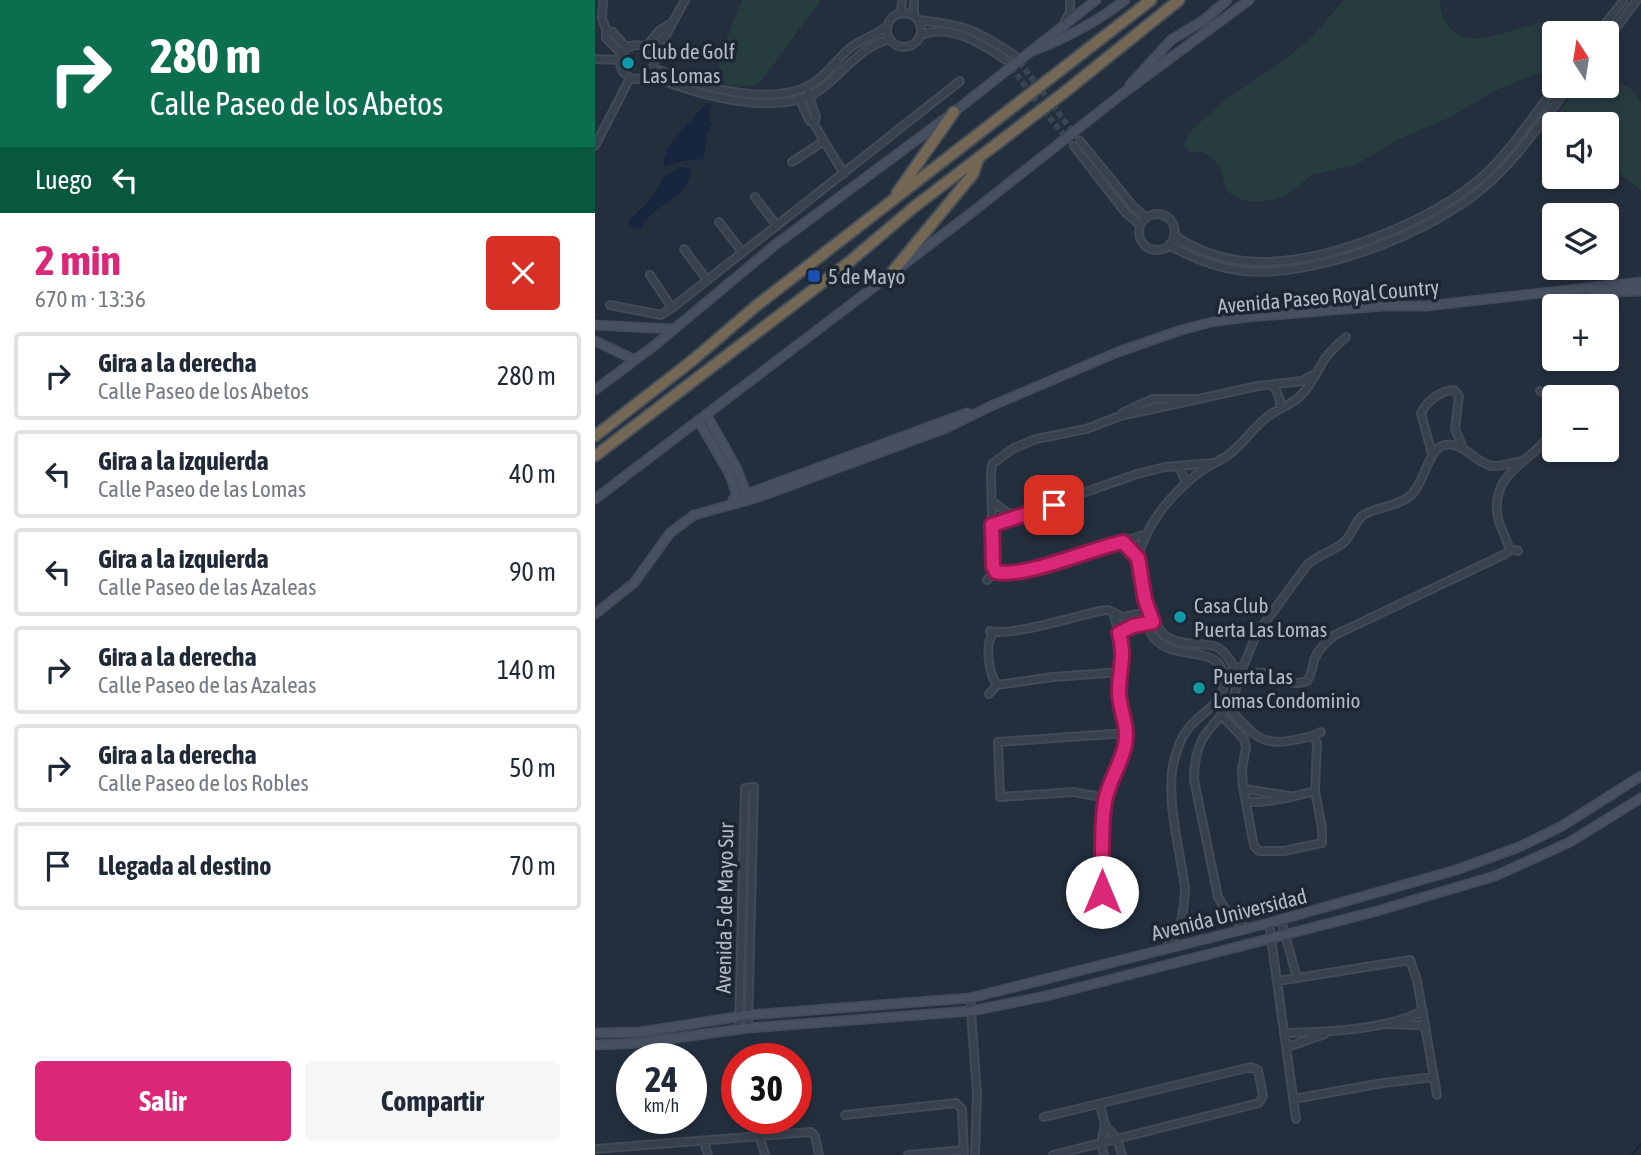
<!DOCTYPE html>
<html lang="es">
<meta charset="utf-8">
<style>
:root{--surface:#fff;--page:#f6f6f7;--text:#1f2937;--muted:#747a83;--line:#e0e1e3;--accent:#db2777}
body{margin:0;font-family:"Asap Condensed",sans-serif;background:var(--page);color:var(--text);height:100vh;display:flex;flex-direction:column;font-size:26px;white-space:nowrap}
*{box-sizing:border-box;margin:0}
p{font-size:23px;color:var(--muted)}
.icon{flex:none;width:38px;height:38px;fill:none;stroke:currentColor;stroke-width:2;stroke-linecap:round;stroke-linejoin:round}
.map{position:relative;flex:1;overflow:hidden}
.sheet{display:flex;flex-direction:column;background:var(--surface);width:595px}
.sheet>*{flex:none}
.banner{background:#0b6e4f;color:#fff;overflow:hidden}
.needle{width:46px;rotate:348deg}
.controls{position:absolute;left:947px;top:21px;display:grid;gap:14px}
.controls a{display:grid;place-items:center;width:77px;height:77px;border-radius:7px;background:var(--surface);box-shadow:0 4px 10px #0003;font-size:35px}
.speed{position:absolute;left:21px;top:1043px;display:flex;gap:14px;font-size:35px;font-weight:700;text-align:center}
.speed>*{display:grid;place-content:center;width:91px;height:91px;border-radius:50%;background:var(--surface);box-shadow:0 4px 10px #0003;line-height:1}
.speed small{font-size:18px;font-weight:400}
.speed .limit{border:10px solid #d22;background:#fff;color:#111}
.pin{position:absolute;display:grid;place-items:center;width:60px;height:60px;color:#fff;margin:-30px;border-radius:14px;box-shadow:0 4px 10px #0006}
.me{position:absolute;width:77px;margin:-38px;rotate:0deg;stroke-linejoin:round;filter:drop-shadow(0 0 5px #0008)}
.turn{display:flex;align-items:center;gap:24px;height:147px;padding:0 35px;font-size:32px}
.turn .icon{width:91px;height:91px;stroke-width:2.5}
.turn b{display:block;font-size:49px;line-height:60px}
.then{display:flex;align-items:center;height:66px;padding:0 35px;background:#0003;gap:14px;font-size:26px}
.round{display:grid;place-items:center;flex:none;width:74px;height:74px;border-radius:7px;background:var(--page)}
.headline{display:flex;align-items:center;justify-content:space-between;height:119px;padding:0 35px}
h1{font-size:42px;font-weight:700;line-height:52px;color:var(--accent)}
.button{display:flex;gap:14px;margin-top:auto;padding:14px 35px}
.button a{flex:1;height:80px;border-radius:7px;background:var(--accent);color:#fff;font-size:28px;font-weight:700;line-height:80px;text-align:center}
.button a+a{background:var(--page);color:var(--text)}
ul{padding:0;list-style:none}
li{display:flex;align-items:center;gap:21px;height:88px;margin:0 14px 10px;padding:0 21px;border:4px solid var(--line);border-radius:7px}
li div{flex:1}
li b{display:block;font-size:26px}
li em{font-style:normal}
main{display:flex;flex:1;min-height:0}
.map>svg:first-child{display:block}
</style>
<main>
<section class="sheet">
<div class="banner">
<div class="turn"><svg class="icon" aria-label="right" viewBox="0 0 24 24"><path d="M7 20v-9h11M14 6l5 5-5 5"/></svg><div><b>280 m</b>Calle Paseo de los Abetos</div></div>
<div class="then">Luego<svg class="icon" aria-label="left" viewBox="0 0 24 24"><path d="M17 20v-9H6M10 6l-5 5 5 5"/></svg></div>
</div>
<div class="headline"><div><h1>2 min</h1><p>670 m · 13:36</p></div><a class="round" style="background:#d93025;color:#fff"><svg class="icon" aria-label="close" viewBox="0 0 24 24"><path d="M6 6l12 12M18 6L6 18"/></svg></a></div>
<ul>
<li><svg class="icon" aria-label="right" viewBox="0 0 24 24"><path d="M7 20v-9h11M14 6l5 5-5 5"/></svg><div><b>Gira a la derecha</b><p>Calle Paseo de los Abetos</p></div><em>280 m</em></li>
<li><svg class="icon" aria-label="left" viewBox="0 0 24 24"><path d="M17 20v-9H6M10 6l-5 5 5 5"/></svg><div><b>Gira a la izquierda</b><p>Calle Paseo de las Lomas</p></div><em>40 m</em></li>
<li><svg class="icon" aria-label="left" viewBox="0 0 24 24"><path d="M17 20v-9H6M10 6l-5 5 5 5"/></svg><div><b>Gira a la izquierda</b><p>Calle Paseo de las Azaleas</p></div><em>90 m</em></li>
<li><svg class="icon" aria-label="right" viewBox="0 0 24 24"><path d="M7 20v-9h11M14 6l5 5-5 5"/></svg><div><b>Gira a la derecha</b><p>Calle Paseo de las Azaleas</p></div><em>140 m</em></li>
<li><svg class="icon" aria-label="right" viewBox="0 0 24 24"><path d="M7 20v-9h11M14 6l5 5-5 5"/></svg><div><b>Gira a la derecha</b><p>Calle Paseo de los Robles</p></div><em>50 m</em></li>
<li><svg class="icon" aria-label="arrive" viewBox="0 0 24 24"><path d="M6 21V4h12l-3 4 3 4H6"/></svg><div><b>Llegada al destino</b></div><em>70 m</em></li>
</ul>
<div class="button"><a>Salir</a><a>Compartir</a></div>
</section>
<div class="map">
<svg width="1046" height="1155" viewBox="0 0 1046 1155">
<rect width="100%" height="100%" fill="#242f3e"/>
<path fill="#263c3f" d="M 147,0 L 226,0 L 167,80 C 154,89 136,88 121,81 L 127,50 Z
M 749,0 L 845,0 C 844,18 855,36 876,38 C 901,41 940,18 968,20 C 976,21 986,28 992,33 L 959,33 L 959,75 L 943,73 L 899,91 L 856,117 L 806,138 L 762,164 L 717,175 L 692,195 L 678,200 L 660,202 L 644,199 L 632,191 L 626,171 L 617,157 L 607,152 L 596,152 L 589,146 L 592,137 L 599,128 L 629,101 L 688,61 L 717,37 Z
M 1012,76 L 1035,88 L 1046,102 L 1046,190 L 1012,163 L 1012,124 L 962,124 L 957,120 L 984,86 L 1012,86 Z"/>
<path fill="#17263c" d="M 111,103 L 117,104 L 114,117 L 117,124 L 113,132 L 108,159 L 87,161 L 69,167 C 64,148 100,118 111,103 Z
M 85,167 L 97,169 C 89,206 63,198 46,228 L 38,229 L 33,223 L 35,219 L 56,199 L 69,177 Z"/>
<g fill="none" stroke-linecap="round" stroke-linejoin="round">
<path stroke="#17263c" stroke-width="2" d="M 1037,1155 L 1046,1144"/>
<path stroke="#3a4453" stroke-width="6" stroke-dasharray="6 3" stroke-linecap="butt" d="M 419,55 L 485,141
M 411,60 L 451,114 L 479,146"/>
<g stroke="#414a57" stroke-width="10">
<path id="street" d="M 8,0 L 7,18 L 11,30 L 11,38 L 25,52 L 26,56
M 306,13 L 307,0
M292 30a17 17 0 1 1 34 0a17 17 0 1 1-34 0Z
M 319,16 L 319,0
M 323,20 C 370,25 380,29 419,55
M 469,23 L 475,12 L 475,0
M 11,30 L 18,32 L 30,46 L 35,47
M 1003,33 L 1029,0
M 326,35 C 356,23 387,44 411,60
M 1012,40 L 1042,0
M25 62a17 17 0 1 1 34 0a17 17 0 1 1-34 0Z
M 50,48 L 65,30 L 75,24
M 56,53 L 71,35 L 90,0
M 0,59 L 25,60
M 58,68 C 100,84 166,107 211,87 C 229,79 240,61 255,48 C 267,39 281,35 292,26
M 53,75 C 98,93 188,122 230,86 C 252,68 266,47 295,39
M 213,93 L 221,117 L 219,124
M 204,98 L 214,120 L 219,124 L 249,174
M 485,141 L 537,205 L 551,218
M 0,146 L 35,78
M 479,146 L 530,212 L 545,225
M 197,162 L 229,141
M 160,197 L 182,226
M544 232a18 18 0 1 1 36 0a18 18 0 1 1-36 0Z
M 124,222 L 147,252
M 579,235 C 605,253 638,263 670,262 C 737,261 837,221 887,177 C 916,151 938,116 961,86
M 574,245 C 598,258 621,268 649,271 C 720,278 834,234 888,188 C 922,160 947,120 975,86
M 89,249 L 112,280
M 55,275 L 77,308
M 15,305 L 66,315 L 77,308 L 365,81
M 677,386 L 680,387 L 685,401 L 685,408
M 945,391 L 953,395 L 959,405
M 527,413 L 557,399 L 597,399
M 837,454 L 826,413 C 832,401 846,390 859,390 L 864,396 L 860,429 L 868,448
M 580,466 L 585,468 L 591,484
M 397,501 L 411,512 L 422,515
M 397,525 L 542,474 L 570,467 L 618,463
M 528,542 L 543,558
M 923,551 L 914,548 C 911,535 903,526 902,512 C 898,465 946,462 959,424
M 401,572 L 398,566 L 396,475 L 397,464 L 419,448 L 441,439 L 491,429 L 525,416 L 663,386 L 707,381 L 722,373
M 401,572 L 408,573 L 450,565 L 552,534
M 392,580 L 401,572
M 551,603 C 564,631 566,642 600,644 C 608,644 615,644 622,647 C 630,652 635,659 639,667 C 651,698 622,716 608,738 C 601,751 599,765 599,780 L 623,897 C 630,911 638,919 651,928
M 395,631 C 415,637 481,616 505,611 L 513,610 L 528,617 L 552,612
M 399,632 C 389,644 394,674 402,685
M 524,633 L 538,626 L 555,622
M 628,675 L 649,665 L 661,635 L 712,565 C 723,555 736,552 748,543 C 758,535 759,520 770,514 C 785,506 801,507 815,496 C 831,482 832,449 850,445 C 868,441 880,463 897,466 C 906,467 920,462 929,461
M 629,679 C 642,675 660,670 674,674 C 689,678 696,687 712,681 C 717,674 717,667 720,658 C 724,648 732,642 740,635 L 906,556 L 913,552 L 914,548
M 402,685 L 458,677 L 526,672
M 394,694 L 402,685
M 633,707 C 655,731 664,748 699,740 C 708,738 718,737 726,732
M 627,716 L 649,739 L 651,747 L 647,769 L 648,787 L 659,846 L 664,851 L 689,851 L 727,843 L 727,828 L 720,791 L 722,743 L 719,737
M 403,742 L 531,733
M 403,742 L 405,797
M 649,789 L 695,796
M 405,797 L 479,792 L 511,798
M 651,802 C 675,803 696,797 720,791
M 507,892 L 506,831 L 511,798 L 515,779 L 528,752 L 531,733 L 524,693 L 529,650 L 518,612
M 686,920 L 702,978
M 674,923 L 701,1119
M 572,947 C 587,929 589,912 590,888 C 585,850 569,793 580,757 C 583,747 586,737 593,729 C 605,713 631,702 629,679 C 626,639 574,667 555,632 C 548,620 550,609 549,597 C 547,584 541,567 544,555 C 552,522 579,491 606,471 C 615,465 625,461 633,455 C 648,445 657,428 671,418 C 680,410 693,406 702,399 C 715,388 721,373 729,360 C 735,351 743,344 751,337
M 683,981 L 815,960 L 822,980 L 842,1095
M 375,998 L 382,1094 L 380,1155
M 790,1024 L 825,1025 L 831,1028
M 144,1030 L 150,788 L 159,787 L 153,1028
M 690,1033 C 732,1032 790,1030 828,1011
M 693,1047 L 730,1034
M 699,1099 L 788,1083 L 839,1077
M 505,1104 L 510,1125 L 506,1143 L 509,1155
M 250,1115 L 361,1103 L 367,1109 L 369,1155
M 449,1117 L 656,1067 L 663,1070 L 668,1096 L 664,1103 L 458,1155
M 510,1125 L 522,1139 L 527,1155
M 164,1135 L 170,1155
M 109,1141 L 113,1155
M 0,1149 L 216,1132 L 220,1136 L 224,1155
M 313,1155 L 369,1150"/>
</g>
<g stroke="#414a57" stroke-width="11">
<path id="secondary" d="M 438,51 C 471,38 502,22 530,0
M 535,85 L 576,40 L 609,20 L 632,0
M 996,292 L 1046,291
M 0,325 L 77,329
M 0,341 L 40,360
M 0,390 L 60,345 L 180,245 L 359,112 L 501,0
M 111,414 L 142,469 L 153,498
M 103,420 L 134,473 L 144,501
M 0,499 L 371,217 L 527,94 L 654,0
M 138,499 L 372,413
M 0,614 L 39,583 L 75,533 L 99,515 L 164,497 L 351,428 L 396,406 L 523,352 L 586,330 L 621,321 L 653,317 L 788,306 L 831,306 L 1046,282
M 0,1033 L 46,1032 L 153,1015 L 375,998 L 674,923 L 861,870 L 924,847 L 967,826 L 1046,776
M 0,1045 L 45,1043 L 153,1028 L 376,1011 L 451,996 L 782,911 L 900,876 L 975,842 L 1046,798"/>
</g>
<g stroke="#434c59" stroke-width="14">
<path id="highway" d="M 302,193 L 359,112
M 298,271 L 378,174 L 384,157
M 0,436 L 98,360 L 161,306 L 556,0
M 0,456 L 253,263 L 319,207 L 471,91 L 584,0"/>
</g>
<use href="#street" stroke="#38414e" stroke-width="6"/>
<use href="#secondary" stroke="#465061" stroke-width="8"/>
<use href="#highway" stroke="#746855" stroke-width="10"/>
</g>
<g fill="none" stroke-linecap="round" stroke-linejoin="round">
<g stroke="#8e194d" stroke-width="18">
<path id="route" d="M 459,505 L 397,525 L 398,566 L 401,572 C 430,578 495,549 528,542 L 543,558 L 550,600 L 558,622 L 538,626 L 524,633 C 531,656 524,669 524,692 C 524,710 534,725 530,745 C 526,764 514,781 510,801 C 505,831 508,861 507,892"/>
</g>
<use href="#route" stroke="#db2777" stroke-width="12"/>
</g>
<g fill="#0f9aa8" stroke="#1d2633" stroke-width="2.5">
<circle cx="33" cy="63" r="7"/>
<circle cx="585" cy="617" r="7"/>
<circle cx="604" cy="688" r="7"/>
</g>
<rect fill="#1a4fb4" stroke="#1d2633" stroke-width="2.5" x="212" y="269" width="14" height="14" rx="3.5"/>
<g text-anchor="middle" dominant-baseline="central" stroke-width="7" stroke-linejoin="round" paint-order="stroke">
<g font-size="21" fill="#b4bcc9" stroke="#1d2633" text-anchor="start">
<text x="47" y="51">Club de Golf<tspan x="47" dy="24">Las Lomas</tspan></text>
<text x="233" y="276">5 de Mayo</text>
<text x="599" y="605">Casa Club<tspan x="599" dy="24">Puerta Las Lomas</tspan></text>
<text x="618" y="676">Puerta Las<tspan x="618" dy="24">Lomas Condominio</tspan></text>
</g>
<g font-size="21" fill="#b4bcc9" stroke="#1d2633">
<text transform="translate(733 296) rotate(-5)">Avenida Paseo Royal Country</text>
<text transform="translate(129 908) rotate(-89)">Avenida 5 de Mayo Sur</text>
<text transform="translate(634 914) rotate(-14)">Avenida Universidad</text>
</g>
</g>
</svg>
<div class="controls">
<a><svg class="needle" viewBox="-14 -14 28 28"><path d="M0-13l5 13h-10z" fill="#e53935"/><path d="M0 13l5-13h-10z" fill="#747a83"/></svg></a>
<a><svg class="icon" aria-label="sound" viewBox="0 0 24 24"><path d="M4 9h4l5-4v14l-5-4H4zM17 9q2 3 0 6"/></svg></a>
<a><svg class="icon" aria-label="layers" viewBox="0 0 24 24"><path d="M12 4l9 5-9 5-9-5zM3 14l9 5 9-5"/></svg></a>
<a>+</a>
<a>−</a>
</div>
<div class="speed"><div>24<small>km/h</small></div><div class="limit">30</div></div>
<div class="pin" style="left:459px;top:505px;background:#d93025"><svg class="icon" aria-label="arrive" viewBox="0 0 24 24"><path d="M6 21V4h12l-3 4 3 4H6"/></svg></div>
<svg class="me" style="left:507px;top:892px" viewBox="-20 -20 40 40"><circle r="19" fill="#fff"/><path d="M0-13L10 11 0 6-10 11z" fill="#db2777"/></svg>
</div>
</main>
